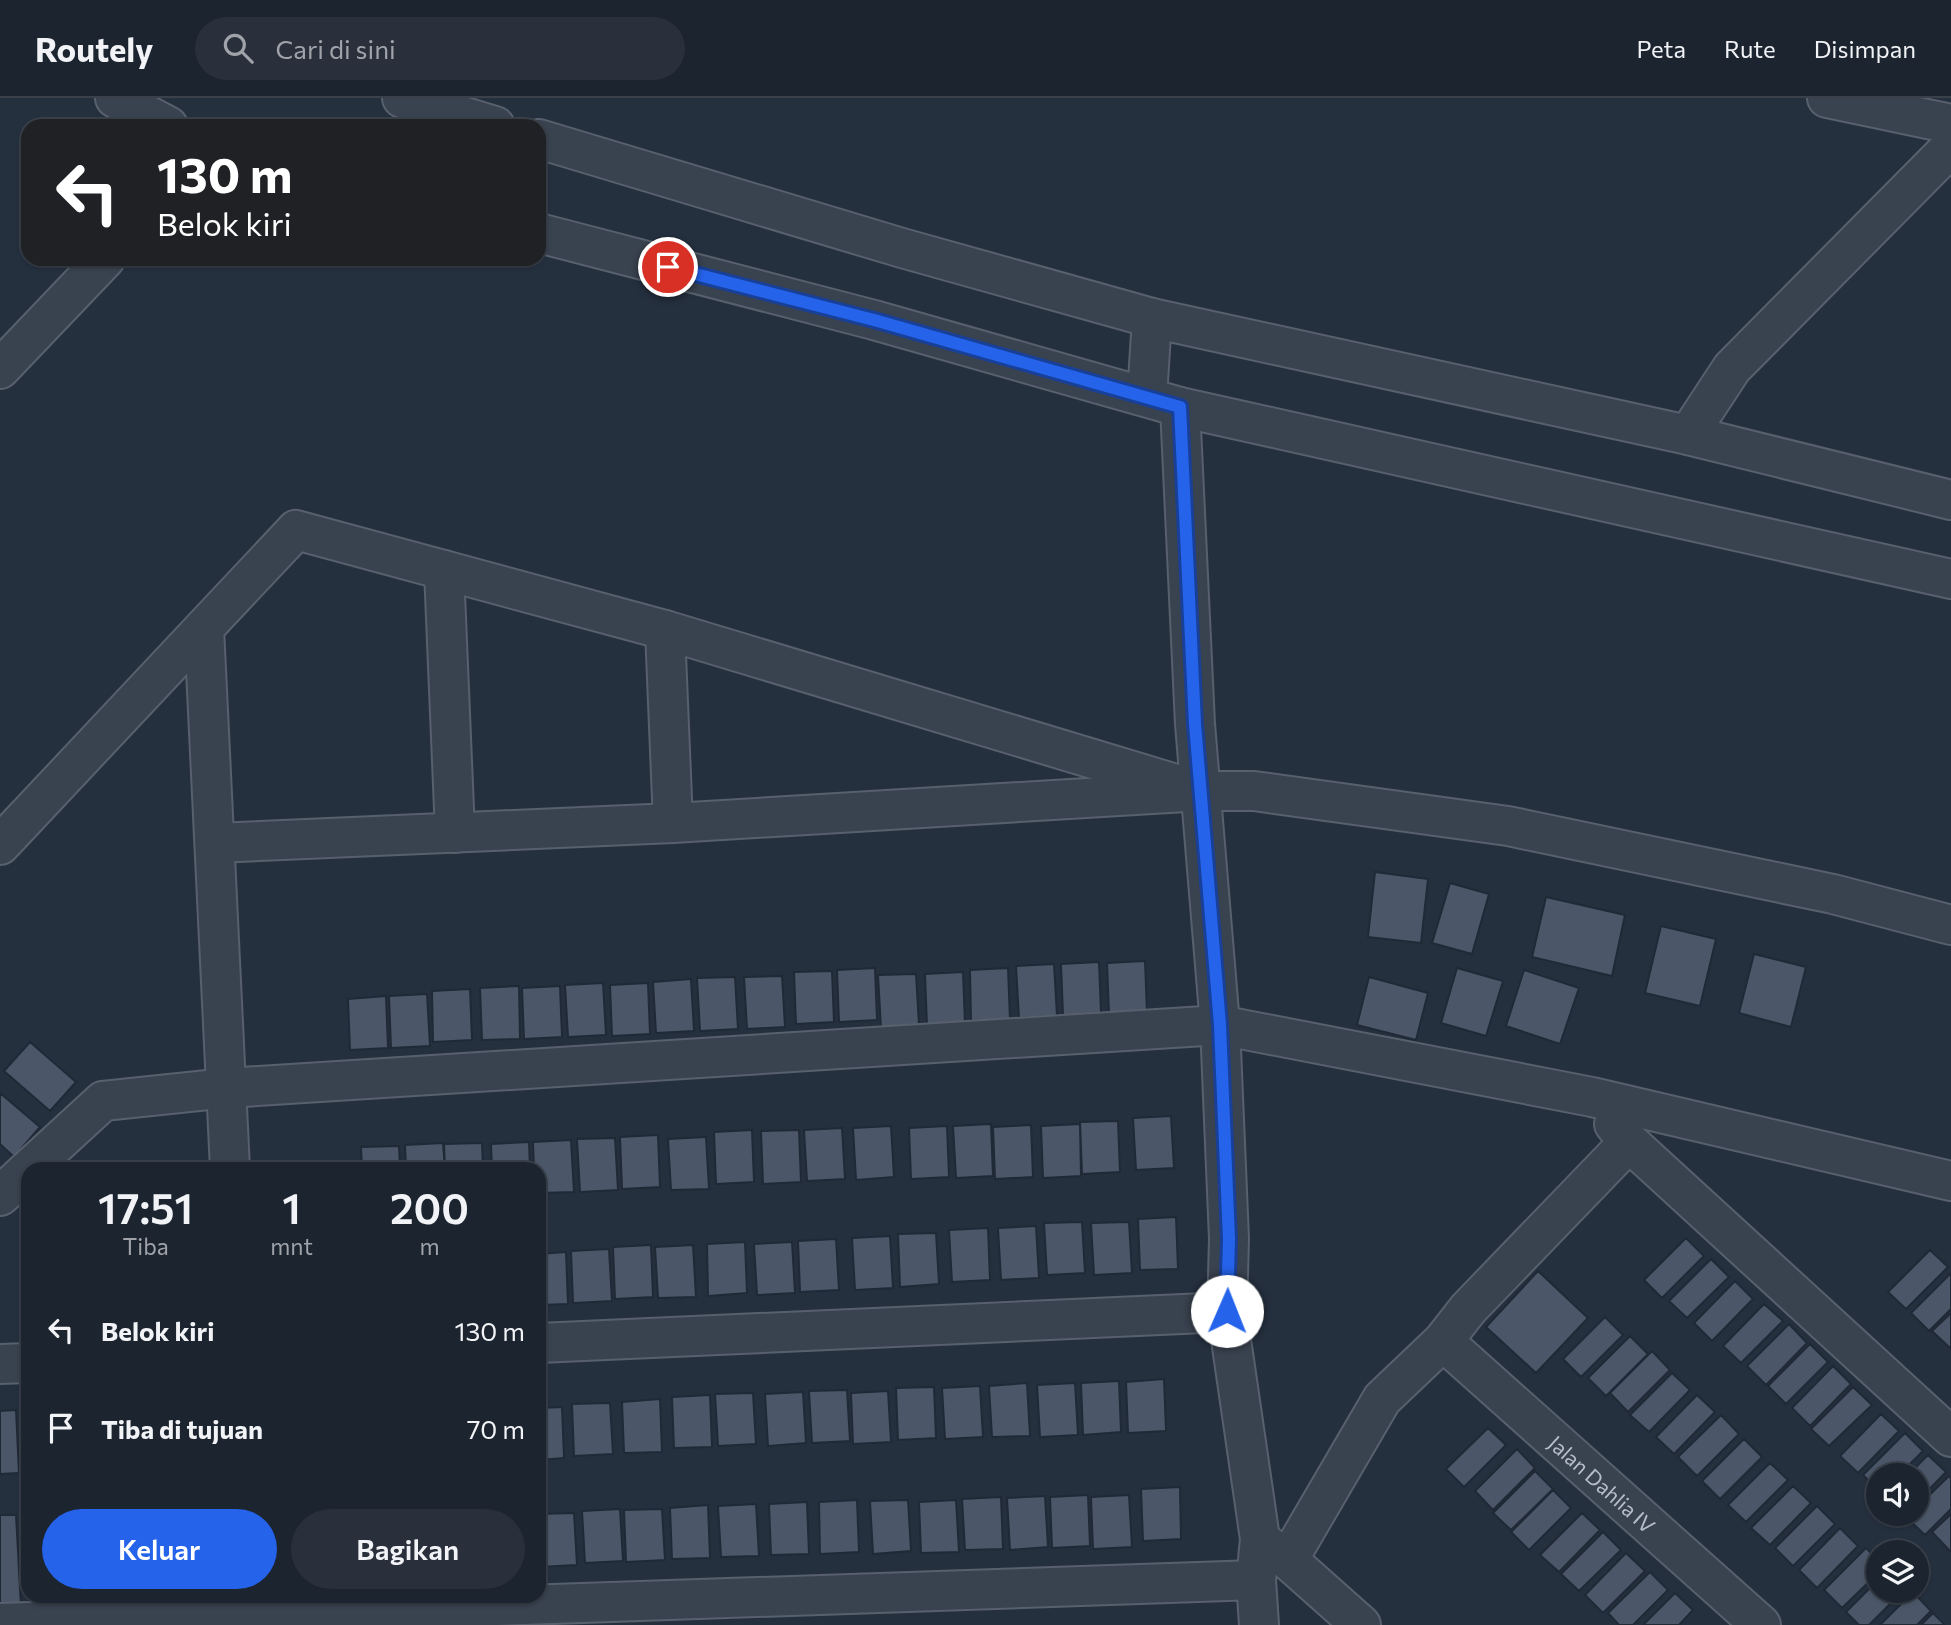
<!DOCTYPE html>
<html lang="id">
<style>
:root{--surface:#1c242f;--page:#29303b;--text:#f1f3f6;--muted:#a0a4aa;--line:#3a414b;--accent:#2563eb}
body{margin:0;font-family:Commissioner,sans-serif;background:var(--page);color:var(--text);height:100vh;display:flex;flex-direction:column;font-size:26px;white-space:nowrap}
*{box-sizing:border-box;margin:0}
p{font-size:23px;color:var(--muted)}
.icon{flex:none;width:38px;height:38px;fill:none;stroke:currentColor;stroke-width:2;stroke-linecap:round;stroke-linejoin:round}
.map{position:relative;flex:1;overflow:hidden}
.details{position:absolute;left:21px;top:1064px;width:525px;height:441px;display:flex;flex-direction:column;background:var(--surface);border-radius:21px;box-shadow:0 2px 5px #0004,0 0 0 2px var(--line)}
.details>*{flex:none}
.guide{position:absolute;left:21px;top:21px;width:525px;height:147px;border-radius:21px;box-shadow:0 2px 5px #0004,0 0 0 2px var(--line);background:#202124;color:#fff;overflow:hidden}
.buttons{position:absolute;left:1866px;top:1365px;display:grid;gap:14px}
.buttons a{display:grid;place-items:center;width:63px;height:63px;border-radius:50%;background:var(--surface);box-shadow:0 2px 5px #0004,0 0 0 2px var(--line);font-size:35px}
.pin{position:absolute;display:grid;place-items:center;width:60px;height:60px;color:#fff;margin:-30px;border:4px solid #fff;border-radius:50%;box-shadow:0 2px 7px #0007}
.me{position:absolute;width:77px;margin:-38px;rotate:1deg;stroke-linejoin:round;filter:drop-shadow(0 0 5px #0008)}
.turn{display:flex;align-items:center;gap:24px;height:147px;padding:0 21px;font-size:32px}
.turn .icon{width:91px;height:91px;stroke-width:2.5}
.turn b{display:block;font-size:49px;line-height:60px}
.eta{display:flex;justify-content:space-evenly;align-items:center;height:119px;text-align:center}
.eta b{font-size:42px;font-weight:600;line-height:49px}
.primary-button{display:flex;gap:14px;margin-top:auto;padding:14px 21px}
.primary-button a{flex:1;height:80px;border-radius:42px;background:var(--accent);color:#fff;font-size:28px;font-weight:600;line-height:80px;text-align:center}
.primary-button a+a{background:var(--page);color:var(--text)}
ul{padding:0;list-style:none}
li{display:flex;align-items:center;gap:21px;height:98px;padding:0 21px}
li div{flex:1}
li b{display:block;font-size:26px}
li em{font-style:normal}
header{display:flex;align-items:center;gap:42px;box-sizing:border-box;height:98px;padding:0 35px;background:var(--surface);border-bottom:2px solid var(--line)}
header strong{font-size:33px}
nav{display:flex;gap:38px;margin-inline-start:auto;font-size:24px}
.search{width:490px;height:63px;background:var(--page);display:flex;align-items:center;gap:18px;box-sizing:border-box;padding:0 24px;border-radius:38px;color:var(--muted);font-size:26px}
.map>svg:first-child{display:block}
</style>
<header>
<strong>Routely</strong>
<div class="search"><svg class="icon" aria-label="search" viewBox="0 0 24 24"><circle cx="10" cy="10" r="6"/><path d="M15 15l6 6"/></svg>Cari di sini</div>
<nav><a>Peta</a><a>Rute</a><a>Disimpan</a></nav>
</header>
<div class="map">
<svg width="1951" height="1527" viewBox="0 0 1951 1527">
<rect width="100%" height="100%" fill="#25303f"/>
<path fill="#4b5768" stroke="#202936" stroke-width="2" d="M 1375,774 L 1428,781 L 1421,845 L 1368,839 Z
M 1450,785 L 1489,796 L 1472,856 L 1432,845 Z
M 1546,799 L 1625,817 L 1612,878 L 1532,859 Z
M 1661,828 L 1716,841 L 1700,908 L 1645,895 Z
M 1754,856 L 1806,869 L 1791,929 L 1739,915 Z
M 1145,863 L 1147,915 L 1109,917 L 1107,865 Z
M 1099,864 L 1101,915 L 1063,918 L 1061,866 Z
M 1054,866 L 1057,918 L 1019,920 L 1016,868 Z
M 875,870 L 877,922 L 839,924 L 837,872 Z
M 1008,870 L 1010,922 L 971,923 L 970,872 Z
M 1457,870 L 1503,883 L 1486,938 L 1441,925 Z
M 1524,872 L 1579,890 L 1560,946 L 1506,928 Z
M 832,873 L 834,924 L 796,926 L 794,874 Z
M 963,874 L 965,926 L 927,928 L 925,876 Z
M 916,876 L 919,927 L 881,930 L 878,877 Z
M 782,878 L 785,929 L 747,931 L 744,879 Z
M 735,879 L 738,931 L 700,933 L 697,880 Z
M 1369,879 L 1428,895 L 1416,942 L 1357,927 Z
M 691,881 L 694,933 L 656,935 L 653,884 Z
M 603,885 L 606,937 L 568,939 L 565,887 Z
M 648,885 L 650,936 L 612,938 L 610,887 Z
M 519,888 L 520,941 L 482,942 L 480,890 Z
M 560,888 L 562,939 L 524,941 L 522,890 Z
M 470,891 L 472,942 L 433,944 L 432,893 Z
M 427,896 L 430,948 L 391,950 L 389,898 Z
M 386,898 L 388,950 L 350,952 L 348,901 Z
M 30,944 L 76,984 L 50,1013 L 4,973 Z
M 0,995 L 40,1029 L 14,1059 L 0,1046 Z
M 1171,1018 L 1174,1070 L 1136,1072 L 1133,1020 Z
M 1118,1023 L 1120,1074 L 1082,1076 L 1080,1024 Z
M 991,1026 L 993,1078 L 956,1080 L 953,1028 Z
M 1080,1026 L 1081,1078 L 1043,1080 L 1041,1028 Z
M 1031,1027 L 1033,1079 L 995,1081 L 993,1029 Z
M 891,1028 L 894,1079 L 856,1082 L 853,1030 Z
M 947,1028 L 949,1079 L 911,1081 L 909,1030 Z
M 842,1030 L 845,1081 L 807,1083 L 804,1032 Z
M 752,1032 L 754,1084 L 716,1086 L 714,1034 Z
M 799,1032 L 801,1084 L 763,1086 L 761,1033 Z
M 658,1037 L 660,1089 L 622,1091 L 620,1039 Z
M 706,1039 L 709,1091 L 671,1092 L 668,1041 Z
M 615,1040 L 618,1092 L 580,1094 L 577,1041 Z
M 571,1042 L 574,1094 L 539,1095 L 539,1071 L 534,1071 L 533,1044 Z
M 529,1044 L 530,1071 L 492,1071 L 491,1046 Z
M 443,1045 L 445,1071 L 406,1071 L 405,1047 Z
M 482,1045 L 483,1071 L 445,1071 L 444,1046 Z
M 399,1048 L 400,1071 L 362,1071 L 361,1049 Z
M 1176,1119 L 1178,1171 L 1140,1172 L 1138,1121 Z
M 1082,1124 L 1085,1175 L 1047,1177 L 1044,1125 Z
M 1129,1124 L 1132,1175 L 1094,1177 L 1091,1125 Z
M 1036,1128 L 1039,1180 L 1001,1182 L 998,1130 Z
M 988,1130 L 990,1182 L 952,1184 L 949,1132 Z
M 936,1135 L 939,1186 L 900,1189 L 898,1136 Z
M 890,1138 L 893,1190 L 855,1192 L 852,1140 Z
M 1686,1140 L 1704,1158 L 1662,1200 L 1644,1182 Z
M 836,1141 L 839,1192 L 800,1194 L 798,1143 Z
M 745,1144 L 747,1195 L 708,1198 L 707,1146 Z
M 792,1144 L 795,1195 L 757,1197 L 754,1146 Z
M 651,1147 L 653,1199 L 615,1201 L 613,1149 Z
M 693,1147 L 696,1199 L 658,1200 L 655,1149 Z
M 609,1151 L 612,1203 L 573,1205 L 571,1153 Z
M 1930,1152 L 1948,1169 L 1906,1211 L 1888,1194 Z
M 566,1154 L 568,1206 L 539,1207 L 539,1156 Z
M 1711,1161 L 1729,1179 L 1687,1220 L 1669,1203 Z
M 23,1171 L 28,1171 L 28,1215 L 25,1215 Z
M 1538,1173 L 1588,1220 L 1536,1275 L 1486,1229 Z
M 1951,1175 L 1951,1211 L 1929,1233 L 1911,1215 Z
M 1735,1183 L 1753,1201 L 1712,1243 L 1694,1225 Z
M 1764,1206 L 1783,1223 L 1741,1265 L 1723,1248 Z
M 1951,1215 L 1951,1251 L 1932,1233 Z
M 1605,1219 L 1623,1237 L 1581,1279 L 1563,1261 Z
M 1789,1226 L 1807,1245 L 1766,1287 L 1747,1268 Z
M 1630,1238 L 1648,1256 L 1606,1298 L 1588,1280 Z
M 1810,1246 L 1828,1264 L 1786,1306 L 1768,1288 Z
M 1652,1253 L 1670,1272 L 1628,1314 L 1610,1295 Z
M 1833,1268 L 1851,1286 L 1810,1328 L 1792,1310 Z
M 1672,1275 L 1690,1292 L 1649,1334 L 1630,1317 Z
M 1164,1281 L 1166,1333 L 1128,1335 L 1126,1284 Z
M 1119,1283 L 1121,1334 L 1083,1337 L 1081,1285 Z
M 1027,1285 L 1030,1338 L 992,1339 L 989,1288 Z
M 1075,1285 L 1078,1337 L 1040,1339 L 1037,1287 Z
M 980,1288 L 983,1339 L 945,1341 L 942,1290 Z
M 934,1289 L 936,1340 L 898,1342 L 896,1290 Z
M 1853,1289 L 1872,1307 L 1829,1348 L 1811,1331 Z
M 847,1292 L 850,1343 L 812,1345 L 809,1293 Z
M 888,1293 L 891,1344 L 853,1346 L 851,1295 Z
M 803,1294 L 806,1345 L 768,1348 L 765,1296 Z
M 753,1295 L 756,1346 L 718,1348 L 715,1296 Z
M 710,1297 L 712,1349 L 674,1350 L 672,1299 Z
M 1697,1297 L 1715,1314 L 1674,1356 L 1656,1339 Z
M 660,1301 L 662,1354 L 624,1355 L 622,1304 Z
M 610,1305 L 613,1356 L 574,1358 L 572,1306 Z
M 24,1309 L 28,1309 L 28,1371 L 27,1371 Z
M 562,1309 L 564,1360 L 539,1362 L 539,1310 Z
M 16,1312 L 19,1375 L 0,1376 L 0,1313 Z
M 1881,1316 L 1899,1333 L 1858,1375 L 1840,1358 Z
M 1721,1317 L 1739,1336 L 1697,1378 L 1678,1359 Z
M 1488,1330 L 1506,1347 L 1464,1389 L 1446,1371 Z
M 1905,1335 L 1923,1353 L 1899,1377 L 1878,1377 L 1878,1392 L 1863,1377 Z
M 1744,1341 L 1762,1359 L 1720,1401 L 1702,1383 Z
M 1517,1351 L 1535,1370 L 1493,1412 L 1475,1393 Z
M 1928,1357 L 1946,1374 L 1916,1405 L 1916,1377 L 1908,1377 Z
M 1770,1365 L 1788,1382 L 1746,1424 L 1728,1407 Z
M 1535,1373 L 1553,1391 L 1511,1432 L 1493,1415 Z
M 1949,1378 L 1951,1380 L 1951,1411 L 1925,1437 L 1906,1419 L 1910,1416 L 1916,1416 L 1916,1410 Z
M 1793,1388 L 1811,1405 L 1770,1447 L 1751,1430 Z
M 1180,1389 L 1181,1441 L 1143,1443 L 1141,1391 Z
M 1553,1392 L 1571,1410 L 1529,1452 L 1511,1434 Z
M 1088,1397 L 1090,1448 L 1052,1450 L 1050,1399 Z
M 1129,1397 L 1132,1449 L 1093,1451 L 1091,1399 Z
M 1045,1398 L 1048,1449 L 1010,1452 L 1007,1400 Z
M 1001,1399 L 1003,1451 L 965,1452 L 962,1401 Z
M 857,1402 L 859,1454 L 820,1456 L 819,1404 Z
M 908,1402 L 911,1453 L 873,1456 L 870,1403 Z
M 956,1402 L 959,1454 L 921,1455 L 919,1404 Z
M 807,1404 L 809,1456 L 771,1457 L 769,1406 Z
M 756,1406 L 759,1458 L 721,1459 L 718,1408 Z
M 708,1407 L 710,1460 L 672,1461 L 670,1410 Z
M 1817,1408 L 1835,1426 L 1793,1468 L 1775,1450 Z
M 620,1411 L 623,1463 L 585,1465 L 582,1413 Z
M 662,1411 L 665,1462 L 626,1464 L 624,1412 Z
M 574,1415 L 577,1467 L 539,1469 L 539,1416 Z
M 1582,1415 L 1600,1432 L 1559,1474 L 1540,1457 Z
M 1951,1416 L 1951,1452 L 1950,1453 L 1932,1434 Z
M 0,1417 L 16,1417 L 21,1508 L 0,1509 Z
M 1840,1430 L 1858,1448 L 1817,1490 L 1799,1472 Z
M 1603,1434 L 1621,1452 L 1579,1493 L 1561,1476 Z
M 1866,1450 L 1878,1462 L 1878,1475 L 1842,1510 L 1824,1492 Z
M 1626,1455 L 1645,1473 L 1603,1515 L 1585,1497 Z
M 1650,1474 L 1668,1492 L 1633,1527 L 1619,1527 L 1608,1515 Z
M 1878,1482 L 1878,1493 L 1903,1493 L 1869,1527 L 1859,1527 L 1846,1514 Z
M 1913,1494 L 1931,1513 L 1917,1527 L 1880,1527 Z
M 1675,1495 L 1693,1512 L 1679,1527 L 1643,1527 Z
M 32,1498 L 76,1498 L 77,1505 L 32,1508 Z
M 87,1498 L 124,1498 L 125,1512 L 88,1515 Z
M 1933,1515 L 1945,1527 L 1921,1527 Z"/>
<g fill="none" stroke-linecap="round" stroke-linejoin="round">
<g stroke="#57606c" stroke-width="42">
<g id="minor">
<path d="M 115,0 L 168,28"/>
<path d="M 402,0 L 495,28"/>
<path d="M 1827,0 L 1951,26"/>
<path d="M 539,41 L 902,150 L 1152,220 L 1688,337 L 1951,402"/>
<path d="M 539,135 L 874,222 L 1180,309 L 1951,481"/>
<path d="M 0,271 L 105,161"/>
<path d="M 1147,299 L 1152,220"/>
<path d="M 1180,309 L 1195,626 L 1220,927 L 1229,1141 L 1227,1214 L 1260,1441 L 1256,1482 L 1259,1527"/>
<path d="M 1688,337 L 1732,270 L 1951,49"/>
<path d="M 444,472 L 455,735"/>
<path d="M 204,530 L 230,1071"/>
<path d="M 665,532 L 673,725"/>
<path d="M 215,745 L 673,725 L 1202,693 L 1254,693 L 1508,728 L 1833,796 L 1951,827"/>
<path d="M 0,747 L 296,432 L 665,532 L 1176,686"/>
<path d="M 1614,1026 L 1629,1044 L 1951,1339"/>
<path d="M 29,1071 L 103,1003 L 227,990 L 1220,927 L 1592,999 L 1951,1083"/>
<path d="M 0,1098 L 28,1072"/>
<path id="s1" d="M 1443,1243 L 1761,1527"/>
<path d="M 539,1245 L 1227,1214"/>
<path d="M 0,1266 L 28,1265"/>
<path d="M 1267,1447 L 1288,1462 L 1361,1527"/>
<path d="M 1288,1462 L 1382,1301 L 1443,1243 L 1468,1211 L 1629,1044"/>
<path d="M 0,1525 L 1256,1482"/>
</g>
</g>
<use href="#minor" stroke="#39424f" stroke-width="38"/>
</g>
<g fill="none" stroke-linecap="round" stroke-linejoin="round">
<g stroke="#184099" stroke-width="18">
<path id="route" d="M 668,169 L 874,222 L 1180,309 L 1195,626 L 1220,927 L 1229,1141 L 1227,1213"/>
</g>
<use href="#route" stroke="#2563eb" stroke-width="12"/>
</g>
<g text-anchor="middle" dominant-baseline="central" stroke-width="7" stroke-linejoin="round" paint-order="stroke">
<g font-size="21" fill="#b5bdc9" stroke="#1e2734">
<text stroke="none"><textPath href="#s1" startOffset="214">Jalan Dahlia IV</textPath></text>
</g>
</g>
</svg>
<div class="buttons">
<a><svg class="icon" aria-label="sound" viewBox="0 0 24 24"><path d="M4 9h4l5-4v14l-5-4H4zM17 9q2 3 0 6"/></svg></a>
<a><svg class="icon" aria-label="layers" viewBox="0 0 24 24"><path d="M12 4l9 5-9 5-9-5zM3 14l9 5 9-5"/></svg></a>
</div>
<div class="pin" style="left:668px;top:169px;background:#d93025"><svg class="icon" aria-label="arrive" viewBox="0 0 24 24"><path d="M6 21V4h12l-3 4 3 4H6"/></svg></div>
<svg class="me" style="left:1227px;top:1213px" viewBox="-20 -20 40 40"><circle r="19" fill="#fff"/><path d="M0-13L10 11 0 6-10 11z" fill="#2563eb"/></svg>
<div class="guide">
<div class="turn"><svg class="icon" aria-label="left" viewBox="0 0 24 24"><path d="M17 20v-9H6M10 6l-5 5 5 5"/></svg><div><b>130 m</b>Belok kiri</div></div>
</div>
<section class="details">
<div class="eta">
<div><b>17:51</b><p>Tiba</p></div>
<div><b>1</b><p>mnt</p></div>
<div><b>200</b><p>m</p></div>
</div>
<ul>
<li><svg class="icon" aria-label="left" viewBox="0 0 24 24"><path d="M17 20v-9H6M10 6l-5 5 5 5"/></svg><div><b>Belok kiri</b></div><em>130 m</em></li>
<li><svg class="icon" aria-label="arrive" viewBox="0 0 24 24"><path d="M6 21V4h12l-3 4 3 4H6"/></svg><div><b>Tiba di tujuan</b></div><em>70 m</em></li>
</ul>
<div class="primary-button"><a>Keluar</a><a>Bagikan</a></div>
</section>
</div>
